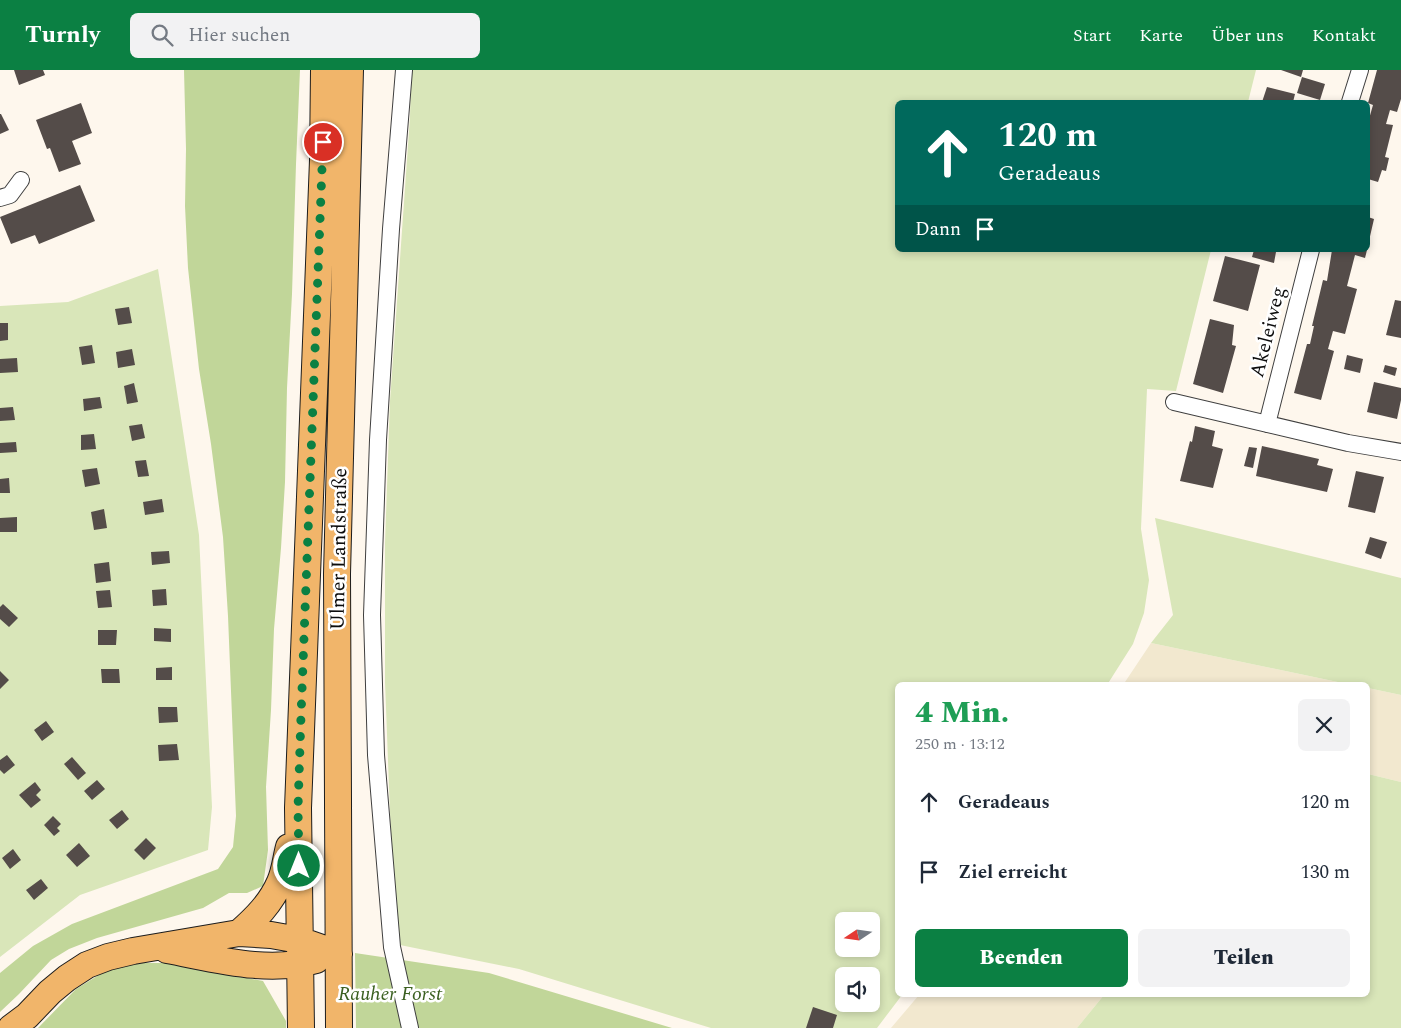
<!DOCTYPE html>
<html lang="de">
<meta charset="utf-8">
<style>
:root{--surface:#fff;--page:#f2f2f3;--text:#1f2937;--muted:#747a83;--accent:#0b8043}
body{margin:0;font-family:Spectral,serif;background:var(--page);color:var(--text);height:100vh;display:flex;flex-direction:column;font-size:19px;white-space:nowrap}
*{box-sizing:border-box;margin:0}
p{font-size:16px;color:var(--muted)}
.icon{flex:none;width:28px;height:28px;fill:none;stroke:currentColor;stroke-width:2;stroke-linecap:round;stroke-linejoin:round}
.map{position:relative;flex:1;overflow:hidden}
.side{position:absolute;left:895px;top:612px;width:475px;height:315px;display:flex;flex-direction:column;background:var(--surface);border-radius:8px;box-shadow:0 2px 8px #0003}
.side>*{flex:none}
.top-card{position:absolute;left:895px;top:30px;width:475px;height:152px;border-radius:8px;box-shadow:0 2px 8px #0003;background:#00695c;color:#fff;overflow:hidden}
.needle{width:32px;rotate:257deg}
.controls{position:absolute;left:835px;top:842px;display:grid;gap:10px}
.controls a{display:grid;place-items:center;width:45px;height:45px;border-radius:8px;background:var(--surface);box-shadow:0 2px 8px #0003;font-size:25px}
.pin{position:absolute;display:grid;place-items:center;width:42px;height:42px;color:#fff;margin:-21px;border:2px solid #fff;border-radius:50%;box-shadow:0 1px 5px #0007}
.me{position:absolute;width:55px;margin:-28px;rotate:0deg;stroke-linejoin:round;filter:drop-shadow(0 0 4px #0008)}
.turn{display:flex;align-items:center;gap:18px;height:105px;padding:0 20px;font-size:22px}
.turn .icon{width:65px;height:65px;stroke-width:2.5}
.turn b{display:block;font-size:35px;line-height:42px}
.then{display:flex;align-items:center;height:48px;padding:0 20px;background:#0003;gap:10px;font-size:19px}
.round{display:grid;place-items:center;flex:none;width:52px;height:52px;border-radius:8px;background:var(--page)}
.summary{display:flex;align-items:center;justify-content:space-between;height:85px;padding:0 20px}
h1{font-size:30px;font-weight:800;line-height:38px;color:#1e9e55}
.button{display:flex;gap:10px;margin-top:auto;padding:10px 20px}
.button a{flex:1;height:58px;border-radius:8px;background:var(--accent);color:#fff;font-size:20px;font-weight:800;line-height:58px;text-align:center}
.button a+a{background:var(--page);color:var(--text)}
ul{padding:0;list-style:none}
li{display:flex;align-items:center;gap:15px;height:70px;padding:0 20px}
li div{flex:1}
li b{display:block;font-size:19px}
li em{font-style:normal}
header{display:flex;align-items:center;gap:30px;box-sizing:border-box;height:70px;padding:0 25px;background:var(--accent);color:#fff}
header strong{font-size:24px}
nav{display:flex;gap:28px;margin-inline-start:auto;font-size:18px}
.search{width:350px;height:45px;background:var(--page);display:flex;align-items:center;gap:12px;box-sizing:border-box;padding:0 18px;border-radius:8px;color:var(--muted);font-size:19px}
.map>svg:first-child{display:block}
</style>
<header>
<strong>Turnly</strong>
<div class="search"><svg class="icon" aria-label="search" viewBox="0 0 24 24"><circle cx="10" cy="10" r="6"/><path d="M15 15l6 6"/></svg>Hier suchen</div>
<nav><a>Start</a><a>Karte</a><a>Über uns</a><a>Kontakt</a></nav>
</header>
<div class="map">
<svg width="1401" height="958" viewBox="0 0 1401 958">
<rect width="100%" height="100%" fill="#fef7ed"/>
<path fill="#f2e8cf" d="M 1151,573 L 1352,615 L 1123,615 Z
M 1368,618 L 1401,625 L 1401,712 L 1368,704 Z
M 919,925 L 1104,925 L 1077,958 L 891,958 Z"/>
<path fill="#d9e6b9" fill-rule="evenodd" d="M 411,0 L 1256,0 L 1248,32 L 898,32 L 898,180 L 1211,180 L 1176,321 L 1147,319 L 1141,459 L 1149,510 L 1144,543 L 1133,574 L 1107,615 L 898,615 L 898,925 L 902,925 L 877,958 L 711,958 L 519,899 L 395,874 L 385,612 L 385,473 L 390,331 L 410,47 ZM 844,851 L 871,851 L 871,879 L 844,879 ZM 844,906 L 871,906 L 871,934 L 844,934 Z
M 158,199 L 199,465 L 212,737 L 208,780 L 80,825 L 0,887 L 0,236 L 68,232 Z
M 1155,448 L 1401,508 L 1401,625 L 1368,618 L 1368,615 L 1352,615 L 1151,573 L 1173,545 Z
M 1368,704 L 1401,712 L 1401,958 L 1077,958 L 1104,925 L 1368,925 Z"/>
<path fill="#c1d699" d="M 184,0 L 300,0 L 296,94 L 292,224 L 287,318 L 285,412 L 281,478 L 274,559 L 271,640 L 266,717 L 268,780 L 263,816 L 247,823 L 229,823 L 203,838 L 97,868 L 69,879 L 51,890 L 19,924 L 0,942 L 0,903 L 33,876 L 72,854 L 218,799 L 233,777 L 236,746 L 228,546 L 223,467 L 211,374 L 199,299 L 188,198 L 185,136 L 186,79 Z
M 355,883 L 489,903 L 672,958 L 356,958 Z
M 139,893 L 168,893 L 263,911 L 286,951 L 286,958 L 38,958 L 76,919 L 107,900 Z"/>
<path fill="#544c49" d="M 14,0 L 43,0 L 45,5 L 19,15 Z
M 1281,0 L 1303,0 L 1301,7 Z
M 1377,0 L 1401,0 L 1401,29 L 1397,42 L 1390,40 L 1386,54 L 1393,55 L 1385,87 L 1389,88 L 1386,101 L 1382,100 L 1378,112 L 1368,109 L 1368,48 L 1369,49 L 1373,35 L 1368,33 Z
M 1302,7 L 1325,14 L 1320,30 L 1297,23 Z
M 1267,17 L 1295,24 L 1293,32 L 1262,32 Z
M 81,33 L 92,63 L 72,71 L 81,94 L 59,102 L 50,78 L 47,79 L 36,50 Z
M 0,44 L 1,44 L 9,60 L 0,64 Z
M 80,115 L 95,151 L 39,174 L 35,165 L 11,174 L 0,147 Z
M 1368,147 L 1374,149 L 1368,175 Z
M 1254,180 L 1267,180 L 1276,182 L 1274,193 L 1252,187 Z
M 1332,180 L 1367,180 L 1365,188 L 1355,185 L 1347,216 L 1357,219 L 1345,264 L 1333,261 L 1328,279 L 1334,281 L 1321,330 L 1294,323 L 1307,274 L 1310,274 L 1314,256 L 1312,256 L 1323,210 L 1327,211 Z
M 1225,186 L 1260,195 L 1248,241 L 1213,231 Z
M 1395,230 L 1401,231 L 1401,268 L 1386,265 Z
M 129,237 L 132,253 L 118,255 L 115,239 Z
M 1210,249 L 1234,255 L 1232,275 L 1236,276 L 1223,323 L 1193,314 Z
M 0,253 L 8,253 L 8,270 L 0,271 Z
M 92,275 L 95,293 L 82,295 L 79,277 Z
M 132,279 L 135,295 L 118,298 L 116,282 Z
M 1347,285 L 1363,289 L 1360,303 L 1344,299 Z
M 17,288 L 18,302 L 0,303 L 0,289 Z
M 1385,295 L 1397,298 L 1395,306 L 1383,302 Z
M 1374,312 L 1401,318 L 1401,330 L 1397,349 L 1367,342 Z
M 134,313 L 138,332 L 127,334 L 124,316 Z
M 100,327 L 102,338 L 84,341 L 83,329 Z
M 13,337 L 15,350 L 0,351 L 0,338 Z
M 142,354 L 145,368 L 132,371 L 129,356 Z
M 1195,356 L 1215,361 L 1212,376 L 1223,379 L 1213,418 L 1180,411 L 1190,371 L 1192,372 Z
M 94,364 L 96,379 L 81,380 L 81,365 Z
M 16,372 L 17,382 L 0,383 L 0,373 Z
M 1262,376 L 1319,389 L 1317,395 L 1333,399 L 1327,422 L 1256,406 Z
M 1249,377 L 1257,378 L 1253,398 L 1244,396 Z
M 146,390 L 149,406 L 138,407 L 135,391 Z
M 97,398 L 100,414 L 85,417 L 82,400 Z
M 1356,401 L 1384,407 L 1375,443 L 1348,437 Z
M 9,408 L 10,423 L 0,423 L 0,409 Z
M 162,429 L 164,442 L 145,445 L 143,432 Z
M 104,439 L 107,458 L 94,460 L 91,442 Z
M 17,447 L 17,462 L 0,462 L 0,448 Z
M 1370,467 L 1387,472 L 1381,489 L 1365,483 Z
M 169,481 L 170,493 L 152,495 L 151,482 Z
M 109,492 L 111,511 L 96,513 L 94,494 Z
M 166,519 L 167,535 L 153,536 L 152,520 Z
M 110,520 L 112,537 L 98,538 L 96,521 Z
M 3,534 L 18,548 L 9,557 L 0,549 L 0,537 Z
M 154,558 L 171,559 L 171,572 L 154,571 Z
M 98,560 L 117,560 L 116,575 L 98,575 Z
M 172,597 L 172,610 L 156,610 L 156,598 Z
M 101,599 L 119,599 L 120,613 L 102,613 Z
M 0,601 L 9,610 L 0,619 Z
M 158,637 L 177,637 L 178,652 L 159,653 Z
M 46,651 L 54,662 L 42,671 L 34,660 Z
M 177,674 L 179,690 L 159,691 L 158,675 Z
M 7,685 L 15,695 L 4,704 L 0,700 L 0,690 Z
M 72,687 L 86,703 L 78,710 L 64,694 Z
M 97,710 L 105,719 L 92,730 L 84,721 Z
M 35,712 L 41,720 L 36,725 L 41,730 L 31,738 L 19,725 Z
M 122,740 L 129,749 L 117,759 L 109,750 Z
M 53,746 L 61,754 L 57,758 L 60,761 L 54,766 L 44,755 Z
M 146,768 L 156,778 L 144,790 L 134,780 Z
M 79,773 L 90,786 L 77,797 L 66,785 Z
M 13,779 L 21,790 L 10,799 L 2,788 Z
M 41,809 L 48,818 L 34,830 L 26,820 Z
M 813,937 L 837,945 L 833,958 L 806,958 Z"/>
<g fill="none" stroke-linecap="round" stroke-linejoin="round">
<g stroke="#3f3f3f" stroke-width="18">
<path id="minor" d="M 404,0 L 391,159 L 378,370 L 372,545 L 376,685 L 392,877 L 410,958
M 1350,32 L 1360,0
M 0,128 L 10,125 L 21,110
M 1174,332 L 1348,373 L 1401,382
M 1267,354 L 1311,180"/>
</g>
<g stroke="#1d1d1d" stroke-width="28">
<path id="primary" d="M 239,863 C 256,848 271,833 280,812 C 285,801 286,788 289,777
M 167,880 C 216,889 268,904 316,890
M 11,958 L 27,946 L 50,922 L 67,908 L 87,895 L 108,887 L 133,881 L 239,863 L 271,865 L 299,870 L 339,884
M 301,958 L 298,738 L 323,90 L 324,0
M 339,958 L 337,504 L 350,0"/>
</g>
<use href="#minor" stroke="#fff" stroke-width="16"/>
<use href="#primary" stroke="#f1b56a" stroke-width="26"/>
</g>
<g fill="none" stroke-linecap="round" stroke-linejoin="round">
<path stroke="#0b8043" stroke-width="9" stroke-dasharray="0 16.2" d="M 299,796 L 298,738 L 301,646 L 323,72"/>
</g>
<g text-anchor="middle" dominant-baseline="central" stroke-width="5" stroke-linejoin="round" paint-order="stroke">
<g font-size="20" fill="#0c0c0c" stroke="#fff">
<text transform="translate(1268 262) rotate(-76)">Akeleiweg</text>
<text transform="translate(339 479) rotate(-89)">Ulmer Landstraße</text>
</g>
<g font-size="20" font-style="italic" fill="#3b6021" stroke="#fff">
<text x="390" y="924">Rauher Forst</text>
</g>
</g>
</svg>
<div class="controls">
<a><svg class="needle" viewBox="-14 -14 28 28"><path d="M0-13l5 13h-10z" fill="#e53935"/><path d="M0 13l5-13h-10z" fill="#747a83"/></svg></a>
<a><svg class="icon" aria-label="sound" viewBox="0 0 24 24"><path d="M4 9h4l5-4v14l-5-4H4zM17 9q2 3 0 6"/></svg></a>
</div>
<div class="pin" style="left:323px;top:72px;background:#d93025"><svg class="icon" aria-label="arrive" viewBox="0 0 24 24"><path d="M6 21V4h12l-3 4 3 4H6"/></svg></div>
<svg class="me" style="left:299px;top:796px" viewBox="-20 -20 40 40"><circle r="17" fill="#0b8043" stroke="#fff" stroke-width="3"/><path d="M0-11L8 9 0 5-8 9z" fill="#fff"/></svg>
<div class="top-card">
<div class="turn"><svg class="icon" aria-label="ahead" viewBox="0 0 24 24"><path d="M12 20V5M6 11l6-6 6 6"/></svg><div><b>120 m</b>Geradeaus</div></div>
<div class="then">Dann<svg class="icon" aria-label="arrive" viewBox="0 0 24 24"><path d="M6 21V4h12l-3 4 3 4H6"/></svg></div>
</div>
<section class="side">
<div class="summary"><div><h1>4 Min.</h1><p>250 m · 13:12</p></div><a class="round"><svg class="icon" aria-label="close" viewBox="0 0 24 24"><path d="M6 6l12 12M18 6L6 18"/></svg></a></div>
<ul>
<li><svg class="icon" aria-label="ahead" viewBox="0 0 24 24"><path d="M12 20V5M6 11l6-6 6 6"/></svg><div><b>Geradeaus</b></div><em>120 m</em></li>
<li><svg class="icon" aria-label="arrive" viewBox="0 0 24 24"><path d="M6 21V4h12l-3 4 3 4H6"/></svg><div><b>Ziel erreicht</b></div><em>130 m</em></li>
</ul>
<div class="button"><a>Beenden</a><a>Teilen</a></div>
</section>
</div>
